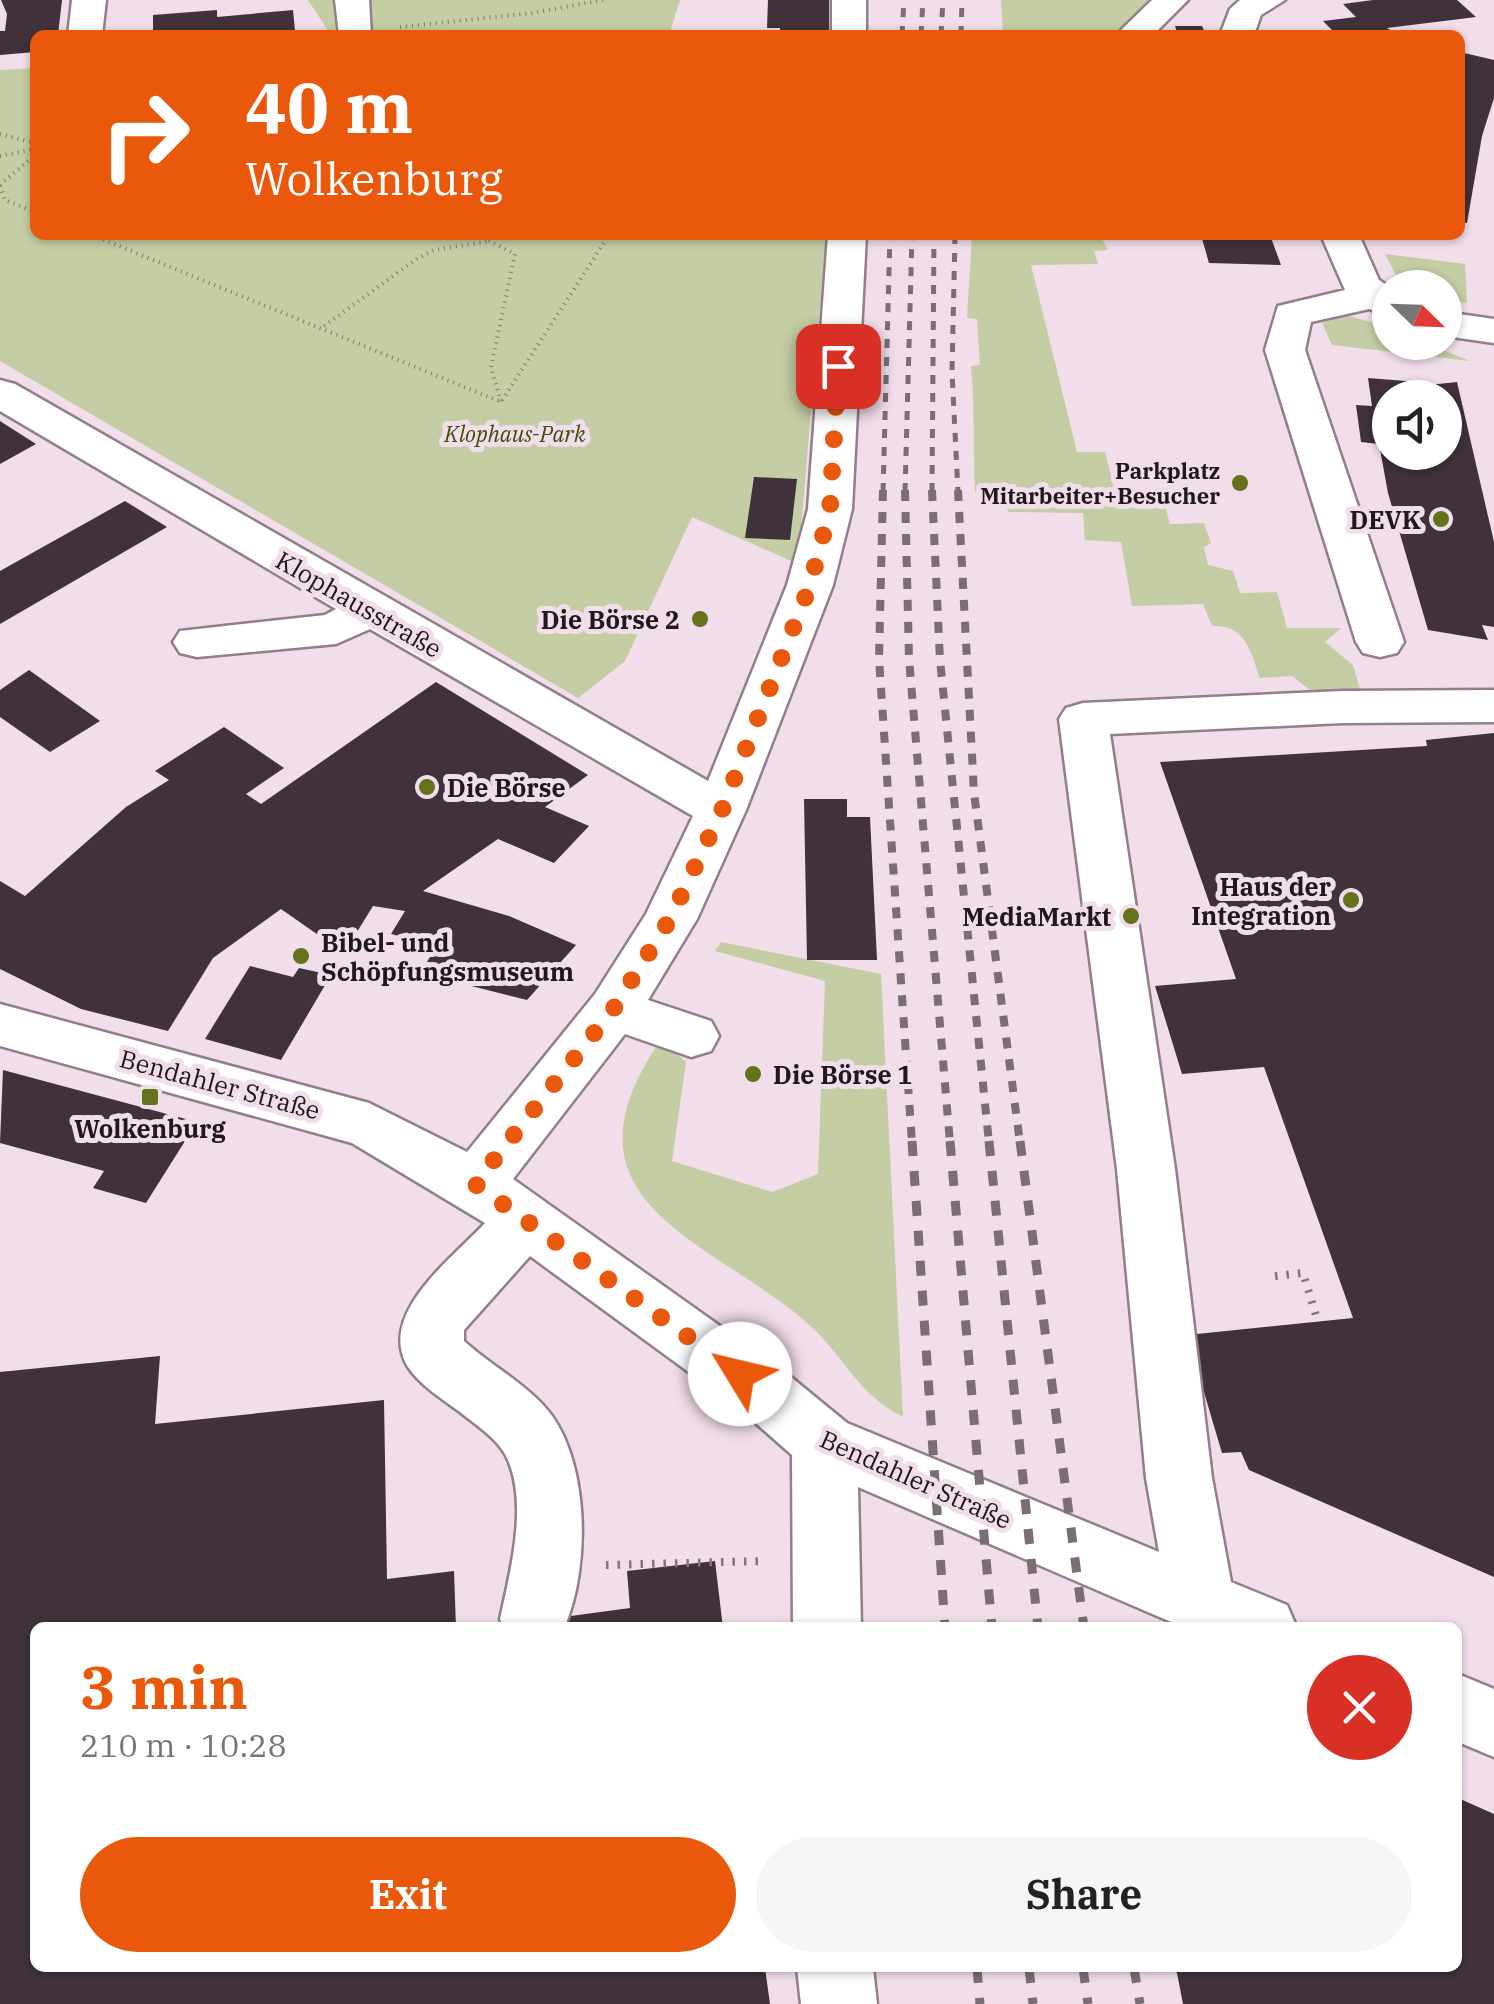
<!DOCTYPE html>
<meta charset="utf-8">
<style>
:root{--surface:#fff;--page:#f6f6f6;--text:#222;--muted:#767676;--accent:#ea580c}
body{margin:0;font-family:"IBM Plex Serif",serif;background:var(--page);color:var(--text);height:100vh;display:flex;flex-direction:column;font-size:38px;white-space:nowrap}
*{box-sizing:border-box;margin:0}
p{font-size:32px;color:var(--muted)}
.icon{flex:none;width:55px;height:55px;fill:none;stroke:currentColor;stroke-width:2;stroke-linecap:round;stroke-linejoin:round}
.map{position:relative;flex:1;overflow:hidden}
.side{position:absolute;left:30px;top:1622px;width:1432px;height:350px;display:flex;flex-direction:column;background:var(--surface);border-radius:15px;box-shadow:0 2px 8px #0004}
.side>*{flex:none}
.hud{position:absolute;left:30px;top:30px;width:1435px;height:210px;border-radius:15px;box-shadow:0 2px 8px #0004;background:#ea580c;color:#fff;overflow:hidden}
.needle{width:65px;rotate:113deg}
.controls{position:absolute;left:1372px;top:270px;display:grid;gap:20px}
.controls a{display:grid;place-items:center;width:90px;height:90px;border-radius:50%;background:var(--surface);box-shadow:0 2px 8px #0004;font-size:50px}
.pin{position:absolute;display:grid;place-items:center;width:85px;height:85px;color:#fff;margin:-42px;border-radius:20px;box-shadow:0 5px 15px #0006}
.me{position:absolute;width:110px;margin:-55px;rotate:306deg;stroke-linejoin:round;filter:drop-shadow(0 0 8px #0008)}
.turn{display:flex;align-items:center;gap:35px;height:210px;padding:0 50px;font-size:45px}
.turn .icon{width:130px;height:130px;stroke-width:2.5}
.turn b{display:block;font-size:70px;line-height:85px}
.round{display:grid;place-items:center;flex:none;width:105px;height:105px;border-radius:52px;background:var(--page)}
.head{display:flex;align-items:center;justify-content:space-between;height:170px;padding:0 50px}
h1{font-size:60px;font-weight:700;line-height:75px;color:var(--accent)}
.button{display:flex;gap:20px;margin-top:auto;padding:20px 50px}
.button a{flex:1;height:115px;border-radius:60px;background:var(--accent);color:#fff;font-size:40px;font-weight:700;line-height:115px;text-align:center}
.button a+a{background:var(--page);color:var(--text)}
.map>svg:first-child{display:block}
</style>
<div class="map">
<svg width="1494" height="2004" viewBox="0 0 1494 2004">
<rect width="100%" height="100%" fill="#f2ddea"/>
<path fill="#c4cda3" d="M 308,0 L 680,0 L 669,35 L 331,35 Z
M 1001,0 L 1154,0 L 1114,35 L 1003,35 Z
M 35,68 L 35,235 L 826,235 L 798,564 L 692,517 L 625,661 L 578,698 L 0,361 L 0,70 Z
M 972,235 L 1101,237 L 1108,250 L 1094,251 L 1098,264 L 1031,265 L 1077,452 L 1105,452 L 1118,503 L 1164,503 L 1170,524 L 1204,523 L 1211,543 L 1204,547 L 1208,565 L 1233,571 L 1240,593 L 1277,592 L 1287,628 L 1341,628 L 1325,642 L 1353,665 L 1361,693 L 1315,694 L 1292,676 L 1260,678 C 1250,650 1246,625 1212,626 L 1203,604 L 1132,606 L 1121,542 L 1085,540 L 1083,513 L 1009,512 L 993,493 L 975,492 C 973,449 975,409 971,366 L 980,365 L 977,319 L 967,318 Z
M 1385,254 L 1465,264 L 1467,303 L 1445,300 L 1445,288 L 1402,287 Z
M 1346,315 L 1390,328 L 1390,342 L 1426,343 L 1470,361 L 1332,345 L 1322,323 Z
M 721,942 L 881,974 L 903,1417 C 854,1392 844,1354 805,1321 C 709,1239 554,1203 656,1047 L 667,1045 L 686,1062 L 672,1161 L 772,1192 L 818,1174 L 825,981 L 715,951 Z"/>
<path fill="#40313b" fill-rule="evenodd" d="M 1,0 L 62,0 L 58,35 L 35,35 L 35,52 L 0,55 L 0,31 L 5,31 L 7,14 Z
M 768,0 L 829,0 L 829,35 L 780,35 L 780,28 L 767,28 Z
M 1373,0 L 1457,0 L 1476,17 L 1387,28 L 1398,35 L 1337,35 L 1323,21 L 1356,17 L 1343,4 Z
M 217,10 L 217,17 L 293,10 L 295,31 L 308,30 L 308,35 L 153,35 L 153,15 Z
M 1175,26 L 1202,26 L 1206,35 L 1178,35 Z
M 1460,52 L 1494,60 L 1494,98 L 1482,136 L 1467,223 L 1460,222 Z
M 1201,235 L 1270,235 L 1281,265 L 1209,263 Z
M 1368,378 L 1406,381 L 1410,387 L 1457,382 L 1494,542 L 1494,627 L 1482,625 L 1488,640 L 1428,630 L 1388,493 L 1379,444 L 1361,442 L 1356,405 L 1372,406 ZM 1390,398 L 1445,398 L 1445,452 L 1390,452 Z
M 0,421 L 36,444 L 0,464 Z
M 754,477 L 797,479 L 790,540 L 745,538 Z
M 125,501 L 167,527 L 0,624 L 0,571 Z
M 29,670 L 100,721 L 50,752 L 0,717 L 0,690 Z
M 436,682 L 588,775 L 545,807 L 589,826 L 554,863 L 498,839 L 423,891 L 509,916 L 576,945 L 527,1000 L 420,973 L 437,946 L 391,934 L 405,911 L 373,906 L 344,953 L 281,909 L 213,958 L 168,1031 L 81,1009 L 0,969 L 0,881 L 25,896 L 126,807 L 169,780 L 155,771 L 224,727 L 284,768 L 246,794 L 261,804 Z
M 1494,733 L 1494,1577 L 1249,1470 L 1241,1452 L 1222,1453 L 1187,1335 L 1353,1318 L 1264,1067 L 1182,1074 L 1155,986 L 1236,979 L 1160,762 L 1427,746 L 1426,740 Z
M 804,799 L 847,799 L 847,817 L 870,817 L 877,960 L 807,960 Z
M 250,966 L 293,977 L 299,968 L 331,975 L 281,1060 L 205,1039 Z
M 3,1070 L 55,1084 L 197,1122 L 146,1203 L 93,1188 L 104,1171 L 0,1143 Z
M 160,1356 L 155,1424 L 384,1400 L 387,1579 L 454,1571 L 456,1628 L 35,1628 L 35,1968 L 765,1968 L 770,2004 L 0,2004 L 0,1372 Z
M 715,1561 L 723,1628 L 483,1628 L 630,1608 L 627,1571 Z
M 1458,1798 L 1494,1814 L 1494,2004 L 1183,2004 L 1176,1968 L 1458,1968 Z"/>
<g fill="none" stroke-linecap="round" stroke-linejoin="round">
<g stroke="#927f8b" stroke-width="5">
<path id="minor" d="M 72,0 L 106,0 L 102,35 L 68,35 Z
M 335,0 L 369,0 L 371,35 L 339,35 Z
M 832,0 L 866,0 L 866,35 L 832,35 Z
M 1152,0 L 1188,0 L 1153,35 L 1116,35 Z
M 1240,0 L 1285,0 L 1261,15 L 1254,35 L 1220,35 L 1230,9 Z
M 828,235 L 866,235 L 852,509 L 833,585 L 746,810 L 697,919 L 648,1000 L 711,1021 L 719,1036 L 711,1051 L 691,1057 L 625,1034 L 513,1179 L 786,1373 L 847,1423 L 1159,1552 L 1146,1478 L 1117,1169 L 1059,719 L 1066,708 L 1083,703 L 1343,691 L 1494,690 L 1494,722 L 1343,723 L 1110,734 L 1175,1169 L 1212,1478 L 1231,1582 L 1287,1605 L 1297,1628 L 1185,1628 L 858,1487 L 861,1628 L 793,1628 L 792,1455 L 742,1411 L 530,1256 L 464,1330 L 464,1341 C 489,1364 520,1380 543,1405 C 590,1454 591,1567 564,1628 L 504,1628 L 500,1619 C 510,1573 528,1506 508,1460 C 500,1440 476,1425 460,1412 C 442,1399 420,1385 408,1367 C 376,1314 453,1258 485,1223 L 352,1143 L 0,1046 L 0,1004 L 369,1103 L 467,1152 L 595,994 L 646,914 L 693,816 L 370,629 L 336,644 L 197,657 L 180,653 L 173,642 L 180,631 L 325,615 L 336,609 L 0,411 L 0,380 L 15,384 L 708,781 L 787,585 L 808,509 Z
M 1321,235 L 1359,235 L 1379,280 L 1391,288 L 1390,317 L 1369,309 L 1311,322 L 1305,350 L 1404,642 L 1397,653 L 1380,657 L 1363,653 L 1356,642 L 1265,350 L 1278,306 L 1345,290 Z
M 1445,312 L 1494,319 L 1494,343 L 1445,336 Z
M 1458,1674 L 1494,1689 L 1494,1757 L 1458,1742 Z
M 797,1968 L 873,1968 L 877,2004 L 801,2004 Z"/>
</g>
<path stroke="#83757e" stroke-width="4" stroke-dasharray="1 5" stroke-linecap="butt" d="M 400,27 L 532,13 L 603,0
M 0,134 L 35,143
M 0,156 L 35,149
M 0,185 L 35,155
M 0,186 L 5,200 L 35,212
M 92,235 L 501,402 L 609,235
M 478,235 L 515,254 L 491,367 L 501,402
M 324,326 L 418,258 L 434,250 L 490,241"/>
<path stroke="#83757e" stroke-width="8" stroke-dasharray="2.5 9" stroke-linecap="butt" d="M 1275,1276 L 1303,1273 L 1318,1322
M 606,1565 L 763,1561"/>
<use href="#minor" fill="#fff" fill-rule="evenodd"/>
<path stroke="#7a6d75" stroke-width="5" stroke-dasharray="9 9" stroke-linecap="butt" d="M 902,35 L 904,0
M 921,35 L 923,0
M 941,35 L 943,0
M 961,35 L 962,0
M 955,235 L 952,372 L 958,492
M 883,492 L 890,235
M 905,492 L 912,235
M 932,492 L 934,235"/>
<path stroke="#7a6d75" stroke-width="8" stroke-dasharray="11 11" stroke-linecap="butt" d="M 883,490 L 879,659 L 912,1143
M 905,490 L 909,659 L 950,1143
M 932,490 L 940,660 L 989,1143
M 958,490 L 974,793 L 1020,1143"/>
<path stroke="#7a6d75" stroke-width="9" stroke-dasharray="15 15" stroke-linecap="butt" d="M 912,1141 L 945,1628
M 950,1141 L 992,1628
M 989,1141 L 1038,1628
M 1020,1141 L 1084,1628
M 977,1968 L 980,2004
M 1029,1968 L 1033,2004
M 1083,1968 L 1088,2004
M 1134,1968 L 1140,2004"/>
</g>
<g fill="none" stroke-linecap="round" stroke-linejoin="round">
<path stroke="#ea580c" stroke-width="18" stroke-dasharray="0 32.4" d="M 740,1374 L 475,1184 L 614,1008 L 670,919 L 722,810 L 810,585 L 830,509 L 838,366"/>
</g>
<g fill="#65721c" stroke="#f2ddea" stroke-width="4">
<circle cx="1240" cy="483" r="10"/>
<circle cx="1441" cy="519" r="10"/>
<circle cx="700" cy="619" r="10"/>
<circle cx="427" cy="787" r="10"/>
<circle cx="1351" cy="900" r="10"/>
<circle cx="1131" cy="916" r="10"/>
<circle cx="301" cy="956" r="10"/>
<circle cx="753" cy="1074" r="10"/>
<rect x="140" y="1087" width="20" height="20" rx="5"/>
</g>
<g text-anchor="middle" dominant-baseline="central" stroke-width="10" stroke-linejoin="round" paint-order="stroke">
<g font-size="22" font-style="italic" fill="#434b09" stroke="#f2ddea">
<text x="515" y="433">Klophaus-Park</text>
</g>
<g font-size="22" font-weight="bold" fill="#20181d" stroke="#f2ddea" text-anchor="end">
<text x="1220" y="470">Parkplatz<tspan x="1220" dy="25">Mitarbeiter+Besucher</tspan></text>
</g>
<g font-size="25" font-weight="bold" fill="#20181d" stroke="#f2ddea" text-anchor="end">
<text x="1421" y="519">DEVK</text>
<text x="680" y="619">Die Börse 2</text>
<text x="447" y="787" text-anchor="start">Die Börse</text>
<text x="1331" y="886">Haus der<tspan x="1331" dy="29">Integration</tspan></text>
<text x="1111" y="916">MediaMarkt</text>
<text x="321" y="942" text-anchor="start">Bibel- und<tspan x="321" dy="29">Schöpfungsmuseum</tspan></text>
<text x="773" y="1074" text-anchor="start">Die Börse 1</text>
<text x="150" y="1128" text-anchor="middle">Wolkenburg</text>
</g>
<g font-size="25" fill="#20181d" stroke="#f2ddea">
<text transform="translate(359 604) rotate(30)">Klophausstraße</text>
<text transform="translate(220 1084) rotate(15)">Bendahler Straße</text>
<text transform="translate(916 1479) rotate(24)">Bendahler Straße</text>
</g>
</g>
</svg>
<div class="controls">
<a><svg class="needle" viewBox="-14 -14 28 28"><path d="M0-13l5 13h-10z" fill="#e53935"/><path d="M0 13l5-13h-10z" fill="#767676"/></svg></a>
<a><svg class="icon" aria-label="sound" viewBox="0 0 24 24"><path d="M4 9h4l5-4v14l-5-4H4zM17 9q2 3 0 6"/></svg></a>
</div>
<div class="pin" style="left:838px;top:366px;background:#d93025"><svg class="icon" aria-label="arrive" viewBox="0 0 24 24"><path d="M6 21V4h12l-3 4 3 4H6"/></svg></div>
<svg class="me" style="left:740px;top:1374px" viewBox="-20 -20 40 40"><circle r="19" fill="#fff"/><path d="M0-13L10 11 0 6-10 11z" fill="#ea580c"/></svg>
<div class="hud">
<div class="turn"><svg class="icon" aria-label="right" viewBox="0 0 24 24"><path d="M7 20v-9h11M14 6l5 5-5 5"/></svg><div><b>40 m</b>Wolkenburg</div></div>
</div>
<section class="side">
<div class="head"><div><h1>3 min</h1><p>210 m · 10:28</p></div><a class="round" style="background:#d93025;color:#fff"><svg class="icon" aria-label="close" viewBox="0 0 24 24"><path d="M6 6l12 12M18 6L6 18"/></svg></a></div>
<div class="button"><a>Exit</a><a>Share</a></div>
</section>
</div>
